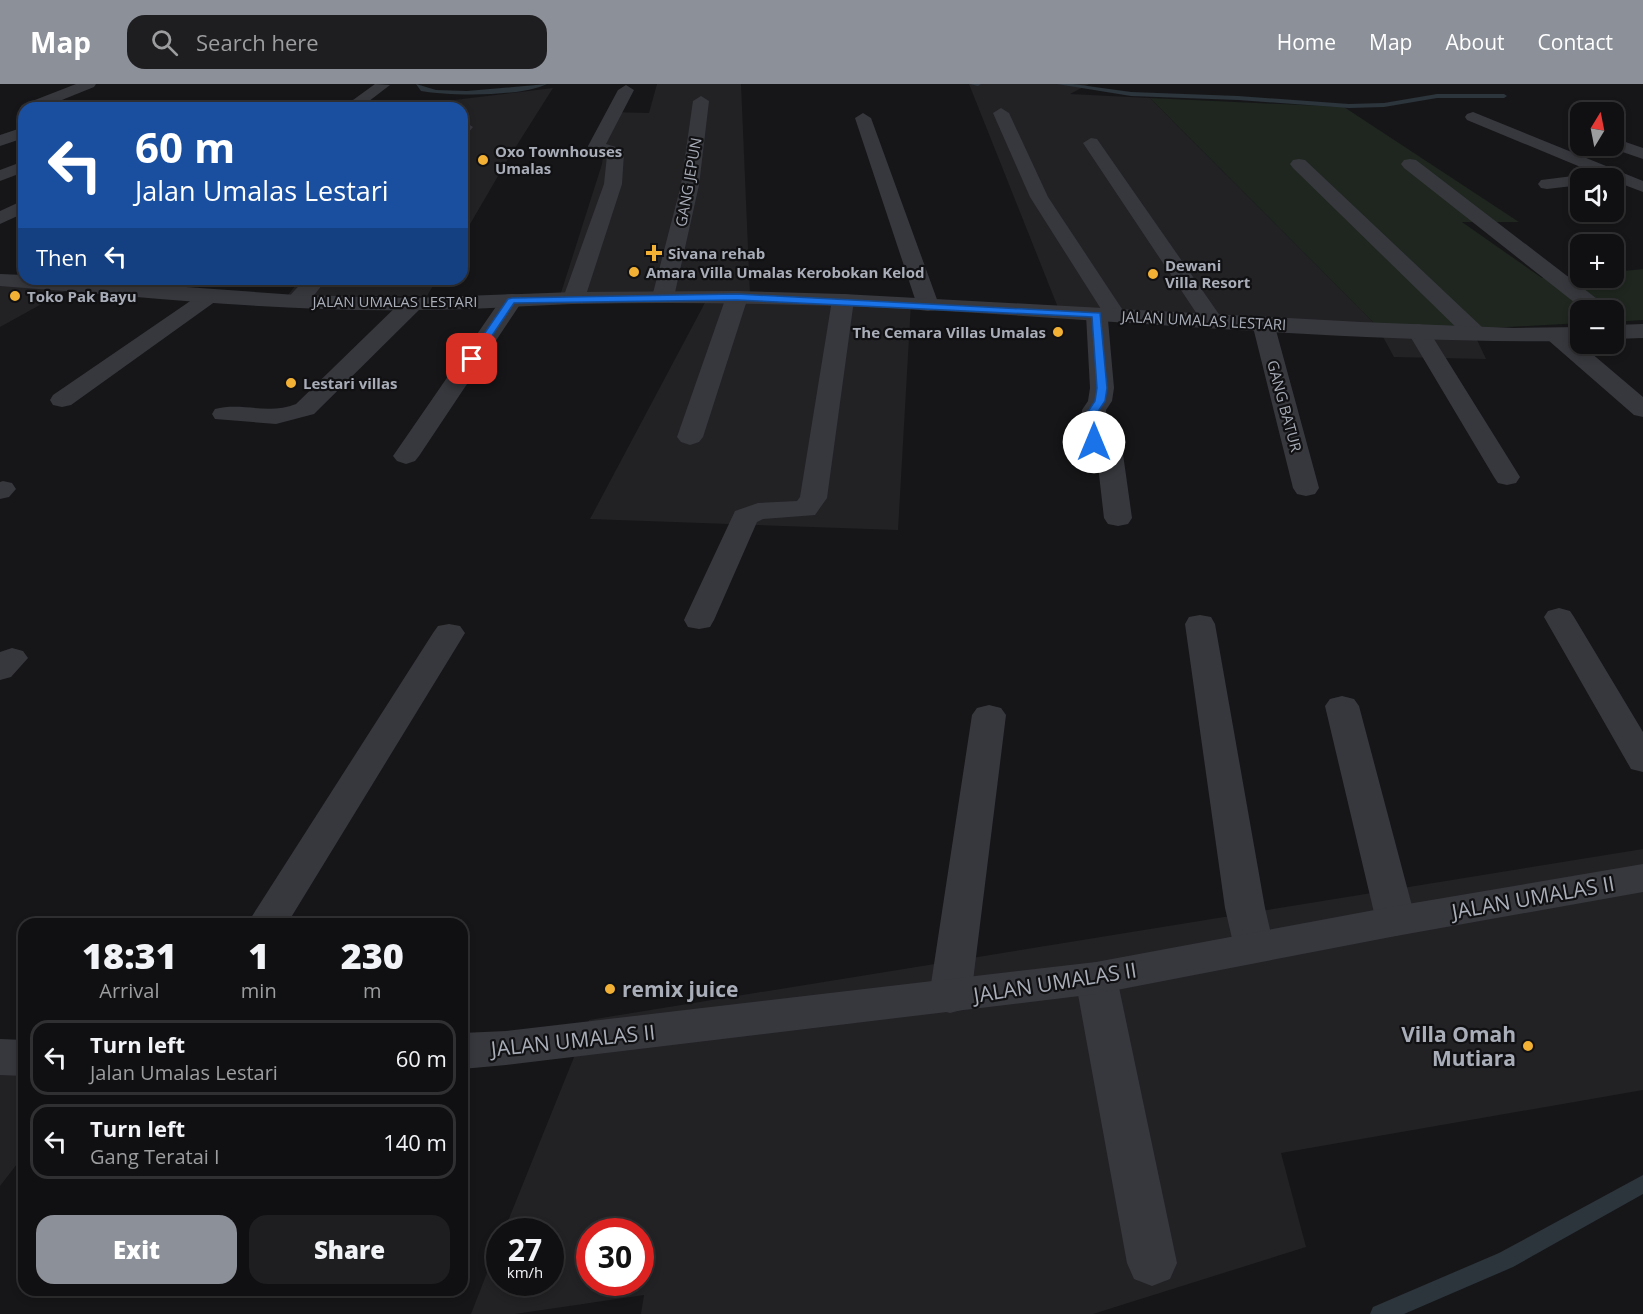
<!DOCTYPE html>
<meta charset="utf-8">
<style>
:root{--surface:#101012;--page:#1e1e20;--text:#f1f3f6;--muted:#9c9d9f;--line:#303032;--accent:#8c9099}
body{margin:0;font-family:"Open Sans",sans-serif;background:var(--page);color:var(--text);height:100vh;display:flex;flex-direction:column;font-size:22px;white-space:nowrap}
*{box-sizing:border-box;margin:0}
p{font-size:20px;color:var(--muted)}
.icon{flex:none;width:33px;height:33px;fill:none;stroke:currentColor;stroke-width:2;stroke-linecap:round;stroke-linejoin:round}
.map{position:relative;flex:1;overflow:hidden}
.details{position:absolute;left:18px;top:834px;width:450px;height:378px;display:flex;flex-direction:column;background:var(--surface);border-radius:18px;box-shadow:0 3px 9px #0003,0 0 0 2px var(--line)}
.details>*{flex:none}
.top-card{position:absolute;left:18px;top:18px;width:450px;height:183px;border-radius:18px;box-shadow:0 3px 9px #0003,0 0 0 2px var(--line);background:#1a4fa0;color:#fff;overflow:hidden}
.needle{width:39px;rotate:10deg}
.tools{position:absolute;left:1570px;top:18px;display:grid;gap:12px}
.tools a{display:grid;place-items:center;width:54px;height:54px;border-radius:12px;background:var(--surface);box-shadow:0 3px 9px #0003,0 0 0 2px var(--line);font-size:30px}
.speed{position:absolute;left:486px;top:1134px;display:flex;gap:12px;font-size:30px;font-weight:700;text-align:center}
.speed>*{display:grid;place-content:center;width:78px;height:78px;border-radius:50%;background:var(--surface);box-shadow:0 3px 9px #0003,0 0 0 2px var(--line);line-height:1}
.speed small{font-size:15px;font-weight:400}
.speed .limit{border:9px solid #d22;background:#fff;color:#111}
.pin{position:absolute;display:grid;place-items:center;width:51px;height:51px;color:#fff;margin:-26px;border-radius:12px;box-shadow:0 3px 9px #0006}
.me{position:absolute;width:66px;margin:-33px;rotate:0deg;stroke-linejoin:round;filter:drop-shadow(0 0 4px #0008)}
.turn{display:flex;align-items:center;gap:21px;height:126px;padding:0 18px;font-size:27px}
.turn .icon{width:78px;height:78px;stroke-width:2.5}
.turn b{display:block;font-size:42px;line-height:51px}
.then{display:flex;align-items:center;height:57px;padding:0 18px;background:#0003;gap:12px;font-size:22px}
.eta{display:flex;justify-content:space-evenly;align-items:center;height:102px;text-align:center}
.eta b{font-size:36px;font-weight:800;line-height:42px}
.button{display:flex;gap:12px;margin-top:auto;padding:12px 18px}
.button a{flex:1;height:69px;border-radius:18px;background:var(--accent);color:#fff;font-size:24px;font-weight:800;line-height:69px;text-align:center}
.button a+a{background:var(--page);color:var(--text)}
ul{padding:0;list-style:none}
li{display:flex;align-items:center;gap:18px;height:75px;margin:0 12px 9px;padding:0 6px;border:3px solid var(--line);border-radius:18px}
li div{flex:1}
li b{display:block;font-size:22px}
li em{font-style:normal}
header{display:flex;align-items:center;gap:36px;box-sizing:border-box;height:84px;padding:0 30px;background:var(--accent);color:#fff}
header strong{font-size:28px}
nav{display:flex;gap:33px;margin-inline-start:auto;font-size:21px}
.search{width:420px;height:54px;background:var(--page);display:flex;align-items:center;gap:15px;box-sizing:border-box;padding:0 21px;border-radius:18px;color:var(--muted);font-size:22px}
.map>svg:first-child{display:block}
</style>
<header>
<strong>Map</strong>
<div class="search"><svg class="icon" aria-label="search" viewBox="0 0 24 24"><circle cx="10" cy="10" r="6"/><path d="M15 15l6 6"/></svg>Search here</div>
<nav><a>Home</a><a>Map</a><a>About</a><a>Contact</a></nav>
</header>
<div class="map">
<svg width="1643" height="1230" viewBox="0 0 1643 1230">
<rect width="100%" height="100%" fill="#161618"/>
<path fill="#222225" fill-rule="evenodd" d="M 657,0 L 741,0 L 750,211 L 911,219 L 898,446 L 590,435 L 707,215 L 560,212 L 602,80 L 608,28 L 649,29 Z
M 969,0 L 1089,0 L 1070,10 L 1150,14 L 1377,242 L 1472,245 L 1486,275 L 1394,273 L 1377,242 L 1059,226 Z
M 553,4 L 505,80 L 462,154 L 462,24 L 441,24 L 446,17 Z
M 0,190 L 67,206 L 0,243 Z
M 301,195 L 437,195 L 427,212 L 287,212 Z
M 1643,765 L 1643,1006 L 1281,1069 L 1306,1163 L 1093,1230 L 641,1230 L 644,1211 L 515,1230 L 471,1230 L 499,1158 L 500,1198 L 550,1198 L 550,1148 L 504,1147 L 589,936 ZM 590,1148 L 640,1148 L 640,1198 L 590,1198 Z
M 0,962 L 24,962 L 24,1071 L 0,1102 Z"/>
<path fill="#1e261f" d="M 1150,14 L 1344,23 L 1519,138 L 1462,138 L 1542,194 L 1581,191 L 1581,194 L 1614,194 L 1614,188 L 1643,185 L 1643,236 L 1614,238 L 1614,226 L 1581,226 L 1581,239 L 1472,245 L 1377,242 Z"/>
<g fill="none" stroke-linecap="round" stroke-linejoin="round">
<path fill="#2c353c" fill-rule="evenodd" d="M 416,0 L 436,6 L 467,7 L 547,0 C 521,13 450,12 421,7 Z
M 970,0 L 981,0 L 978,2 Z
M 1057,0 L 1073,0 L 1131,8 L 1238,12 L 1349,20 L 1384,19 L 1437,10 L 1504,10 L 1507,12 L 1504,14 L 1437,14 L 1384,23 L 1349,24 L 1238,16 L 1131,12 Z
M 1643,1091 L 1643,1110 L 1513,1183 L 1404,1230 L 1370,1230 L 1373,1223 L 1499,1169 Z"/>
<path fill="#37383d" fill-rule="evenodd" d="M 76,0 L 96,0 L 94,3 L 42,24 L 24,24 L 24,28 L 20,24 L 22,21 Z
M 375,0 L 390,1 L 360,24 L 342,24 Z
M 626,1 L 634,6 L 606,60 L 622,65 L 624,69 L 622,100 L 585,214 L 581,218 L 574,220 L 567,218 L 563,214 L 604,100 L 607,72 L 590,66 L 588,62 L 618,6 Z
M 701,12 L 709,17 L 699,101 L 674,213 L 670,217 L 663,219 L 656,217 L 652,213 L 681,101 L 693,17 Z
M 1001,24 L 1009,29 L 1048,113 L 1126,231 L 1123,236 L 1108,236 L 1114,304 L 1112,317 L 1106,326 L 1107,355 L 1123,370 L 1132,434 L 1128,440 L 1118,442 L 1108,440 L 1104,434 L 1097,373 L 1081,358 L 1082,326 L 1088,317 L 1090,304 L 1086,231 L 1089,226 L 1101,225 L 1030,113 L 993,29 Z
M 1473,28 L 1643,97 L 1643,108 L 1614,97 L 1614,94 L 1607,94 L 1467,36 L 1465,33 L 1467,30 Z
M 863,29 L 871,34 L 939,221 L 936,226 L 928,227 L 920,226 L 917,221 L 855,34 Z
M 465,38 L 473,43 L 468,49 L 462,51 L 462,39 Z
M 24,43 L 24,54 L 0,62 L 0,51 Z
M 1091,54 L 1097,55 L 1223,236 L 1220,241 L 1212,243 L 1204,241 L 1201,236 L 1083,59 Z
M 1614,54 L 1643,64 L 1643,75 L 1608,63 L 1614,62 Z
M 1299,75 L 1305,76 L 1483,244 L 1486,249 L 1483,254 L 1475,256 L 1467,254 L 1293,84 L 1290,80 L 1293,76 Z
M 1410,75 L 1416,76 L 1605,221 L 1607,226 L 1584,226 L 1404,84 L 1401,80 L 1404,76 Z
M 24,77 L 24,88 L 0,97 L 0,86 Z
M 1581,91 L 1589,94 L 1581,94 L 1581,101 L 1547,105 L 1541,104 L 1538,100 L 1541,96 Z
M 24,116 L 24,129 L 0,140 L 0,127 Z
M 305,195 L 326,195 C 317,208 306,226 288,222 L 285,217 Z
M 209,207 L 216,209 L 220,213 L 216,217 L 71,321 L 62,323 L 53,321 L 50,316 L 53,311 L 202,209 Z
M 737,207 L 744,209 L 748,213 L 703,353 L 699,358 L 690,361 L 681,358 L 677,353 L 726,213 L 730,209 Z
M 512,210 L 520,211 L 523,216 L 419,372 L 415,377 L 406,380 L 397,377 L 393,372 L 504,211 Z
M 843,210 L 851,211 L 854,216 L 827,414 L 815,431 L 763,435 L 757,438 L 714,536 L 710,543 L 699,545 L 688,543 L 684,536 L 735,427 L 758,419 L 797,417 L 800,413 L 832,216 L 835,211 Z
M 412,214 L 420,215 L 423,220 L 420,225 L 314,330 L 276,340 L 215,335 L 212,330 L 215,325 C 242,318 269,331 296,320 L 404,215 Z
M 1263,232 L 1271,234 L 1274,239 L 1319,404 L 1315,410 L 1306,412 L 1297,410 L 1293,404 L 1252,239 L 1255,234 Z
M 1418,240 L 1426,242 L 1429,247 L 1520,393 L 1516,399 L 1507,401 L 1498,399 L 1494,393 L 1407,247 L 1410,242 Z
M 1556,244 L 1564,246 L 1643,313 L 1643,333 L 1634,331 L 1548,256 L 1545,251 L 1548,246 Z
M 3,397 L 12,399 L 16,405 L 9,413 L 0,415 L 0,398 Z
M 1559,524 L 1570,527 L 1574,533 L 1643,648 L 1643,688 L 1631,685 L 1544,533 L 1548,527 Z
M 1200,531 L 1211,533 L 1215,540 L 1265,824 L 1274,863 L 1268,874 L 1254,878 L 1240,874 L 1234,863 L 1225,824 L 1185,540 L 1189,533 Z
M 449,540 L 460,542 L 465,549 L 287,840 L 247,840 L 433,549 L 438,542 Z
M 12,564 L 23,567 L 28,574 L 11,593 L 0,596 L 0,568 Z
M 1342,612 L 1354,615 L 1359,622 L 1416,837 L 1410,847 L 1396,852 L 1382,847 L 1376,837 L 1325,622 L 1330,615 Z
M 989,621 L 1001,624 L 1006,631 L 971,913 L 965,925 L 950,929 L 935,925 L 929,913 L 972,631 L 977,624 Z
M 1096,878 L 1111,883 L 1117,894 L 1177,1179 L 1170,1195 L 1152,1202 L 1134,1195 L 1127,1179 L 1075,894 L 1081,883 Z"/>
<path fill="#37383d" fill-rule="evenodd" d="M 0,190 L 24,191 L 24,195 L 74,195 L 296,211 L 412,214 L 574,208 L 737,207 L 843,210 L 1361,238 L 1514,244 L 1581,243 L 1581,257 C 1335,260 1088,232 842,222 C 752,219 662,218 572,220 C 519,222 466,226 413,226 C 275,228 137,212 0,202 Z
M 1643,240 L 1643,254 L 1614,255 L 1614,241 Z
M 1643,780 L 1643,808 L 1396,852 L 1096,910 L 506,981 L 462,985 L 462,949 L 506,947 L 1096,878 L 1396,822 Z
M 0,955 L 24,956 L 24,992 L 0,991 Z"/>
</g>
<path fill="#1a73e8" stroke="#114b97" stroke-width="1.5" d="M 737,210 L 1100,229 L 1107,304 L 1105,317 L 1099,326 L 1099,358 L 1094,361 L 1089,358 L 1089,326 L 1095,317 L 1097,304 L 1092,233 L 737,216 L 514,219 L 475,277 L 467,275 L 508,215 L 512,214 Z"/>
<g fill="#f2b134" stroke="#111113" stroke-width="2">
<circle cx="483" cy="76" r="6"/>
<path d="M651 160h6v6h6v6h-6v6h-6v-6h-6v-6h6z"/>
<circle cx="634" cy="188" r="6"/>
<circle cx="1153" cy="190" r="6"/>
<circle cx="15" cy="212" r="6"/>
<circle cx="1058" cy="248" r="6"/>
<circle cx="291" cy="299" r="6"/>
<circle cx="610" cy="905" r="6"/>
<circle cx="1528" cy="962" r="6"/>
</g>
<g text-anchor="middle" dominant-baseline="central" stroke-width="4.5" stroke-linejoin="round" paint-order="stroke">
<g font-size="15" font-weight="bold" fill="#a8adb8" stroke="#111113" text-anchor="start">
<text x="495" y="67">Oxo Townhouses<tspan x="495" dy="17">Umalas</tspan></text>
<text x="668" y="169">Sivana rehab</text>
<text x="1165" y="181">Dewani<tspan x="1165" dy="17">Villa Resort</tspan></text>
<text x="646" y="188">Amara Villa Umalas Kerobokan Kelod</text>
<text x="27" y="212">Toko Pak Bayu</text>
<text x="1046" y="248" text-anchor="end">The Cemara Villas Umalas</text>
<text x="303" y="299">Lestari villas</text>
</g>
<g font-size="15" fill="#a8adb8" stroke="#111113">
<text transform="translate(688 98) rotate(-80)">GANG JEPUN</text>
<text x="395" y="217">JALAN UMALAS LESTARI</text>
<text transform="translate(1204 236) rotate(3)">JALAN UMALAS LESTARI</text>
<text transform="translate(1285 322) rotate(75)">GANG BATUR</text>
</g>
<g font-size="21" fill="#a8adb8" stroke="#111113">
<text transform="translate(1533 813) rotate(-10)">JALAN UMALAS II</text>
<text transform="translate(1055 898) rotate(-9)">JALAN UMALAS II</text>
<text transform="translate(573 956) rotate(-6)">JALAN UMALAS II</text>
</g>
<g font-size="21" font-weight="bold" fill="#a8adb8" stroke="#111113" text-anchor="start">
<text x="622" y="905">remix juice</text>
<text x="1516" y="950" text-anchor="end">Villa Omah<tspan x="1516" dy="24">Mutiara</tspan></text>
</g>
</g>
</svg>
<div class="tools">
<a><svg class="needle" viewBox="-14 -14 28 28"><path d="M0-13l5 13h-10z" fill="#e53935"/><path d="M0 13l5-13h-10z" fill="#9c9d9f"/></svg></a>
<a><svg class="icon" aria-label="sound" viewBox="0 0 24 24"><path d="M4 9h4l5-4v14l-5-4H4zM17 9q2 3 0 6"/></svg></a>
<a>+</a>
<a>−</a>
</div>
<div class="speed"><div>27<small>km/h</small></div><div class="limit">30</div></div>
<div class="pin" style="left:472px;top:275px;background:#d93025"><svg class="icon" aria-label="arrive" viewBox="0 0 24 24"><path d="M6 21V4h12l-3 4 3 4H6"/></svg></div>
<svg class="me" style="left:1094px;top:358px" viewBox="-20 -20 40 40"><circle r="19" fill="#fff"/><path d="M0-13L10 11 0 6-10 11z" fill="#1a73e8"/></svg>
<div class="top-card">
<div class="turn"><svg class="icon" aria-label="left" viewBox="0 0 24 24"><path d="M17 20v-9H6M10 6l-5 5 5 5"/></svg><div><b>60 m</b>Jalan Umalas Lestari</div></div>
<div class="then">Then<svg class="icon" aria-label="left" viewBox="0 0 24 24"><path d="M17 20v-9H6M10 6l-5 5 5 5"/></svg></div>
</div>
<section class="details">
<div class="eta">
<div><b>18:31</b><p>Arrival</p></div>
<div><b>1</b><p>min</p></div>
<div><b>230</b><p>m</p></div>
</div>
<ul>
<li><svg class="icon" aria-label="left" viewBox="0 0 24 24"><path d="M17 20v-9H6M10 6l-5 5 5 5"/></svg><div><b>Turn left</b><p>Jalan Umalas Lestari</p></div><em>60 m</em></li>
<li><svg class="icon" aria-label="left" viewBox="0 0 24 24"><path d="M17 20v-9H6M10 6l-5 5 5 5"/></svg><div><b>Turn left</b><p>Gang Teratai I</p></div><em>140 m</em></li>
</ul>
<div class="button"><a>Exit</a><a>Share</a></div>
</section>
</div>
